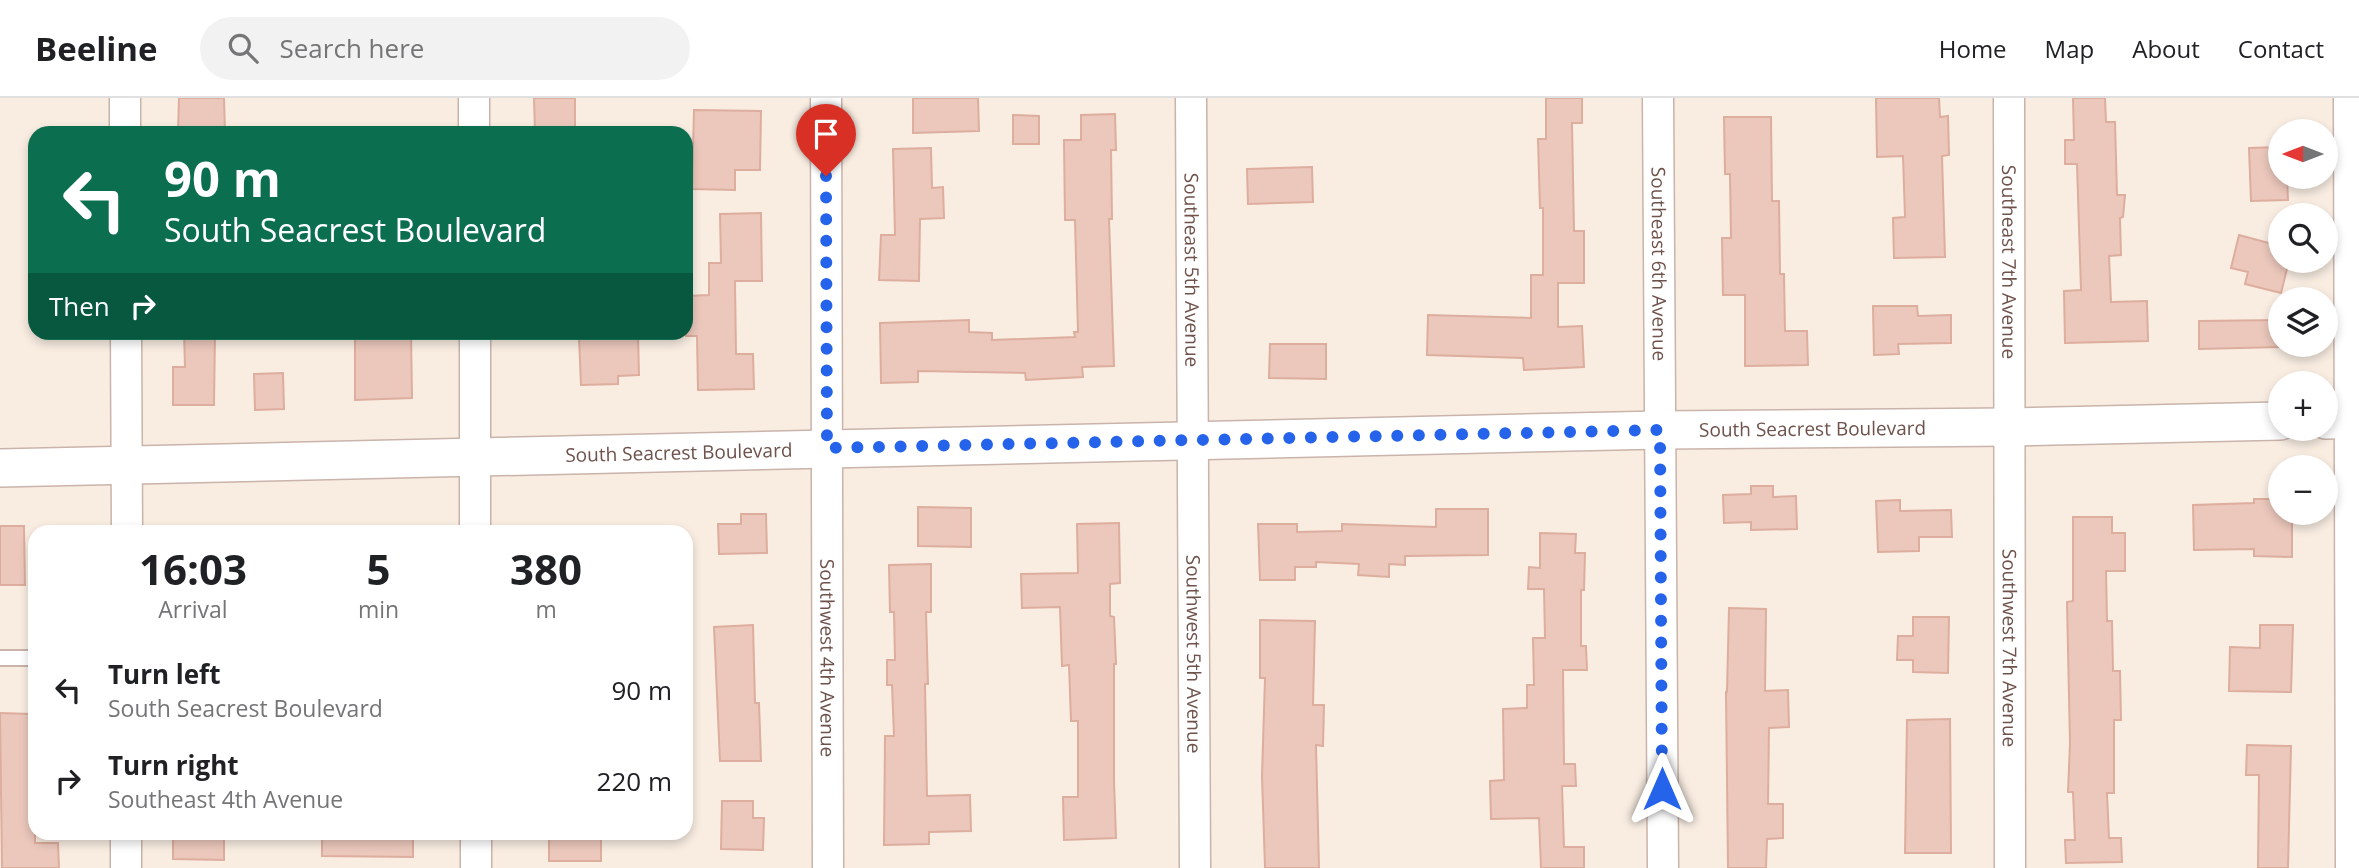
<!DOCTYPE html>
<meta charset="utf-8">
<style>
:root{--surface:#fff;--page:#f2f2f2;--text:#202124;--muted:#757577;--line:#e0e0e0}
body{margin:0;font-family:"Open Sans",sans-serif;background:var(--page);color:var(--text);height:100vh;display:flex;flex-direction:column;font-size:26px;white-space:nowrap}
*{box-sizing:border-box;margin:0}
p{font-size:23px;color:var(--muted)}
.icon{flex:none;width:38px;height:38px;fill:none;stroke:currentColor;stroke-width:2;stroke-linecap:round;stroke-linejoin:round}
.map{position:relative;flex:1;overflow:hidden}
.details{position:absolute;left:28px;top:427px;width:665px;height:315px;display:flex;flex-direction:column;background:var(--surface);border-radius:21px;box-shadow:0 4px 10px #0003}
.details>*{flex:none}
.top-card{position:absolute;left:28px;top:28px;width:665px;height:214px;border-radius:21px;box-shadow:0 4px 10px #0003;background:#0b6e4f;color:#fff;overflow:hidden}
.needle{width:46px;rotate:270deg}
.buttons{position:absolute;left:2268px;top:21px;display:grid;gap:14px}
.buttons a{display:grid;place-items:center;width:70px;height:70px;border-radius:50%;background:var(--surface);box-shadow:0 4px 10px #0003;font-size:35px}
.pin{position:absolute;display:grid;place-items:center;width:60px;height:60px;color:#fff;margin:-72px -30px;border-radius:50% 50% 50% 0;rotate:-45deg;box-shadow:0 0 7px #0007}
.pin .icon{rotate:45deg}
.me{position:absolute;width:77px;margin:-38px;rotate:0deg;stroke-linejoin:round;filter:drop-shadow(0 0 5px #0008)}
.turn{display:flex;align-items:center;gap:24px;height:147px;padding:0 21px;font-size:32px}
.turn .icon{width:91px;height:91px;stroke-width:2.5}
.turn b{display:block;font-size:49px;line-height:60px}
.then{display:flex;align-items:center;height:66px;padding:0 21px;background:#0003;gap:14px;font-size:26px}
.eta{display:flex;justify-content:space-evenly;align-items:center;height:119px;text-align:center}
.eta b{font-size:42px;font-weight:700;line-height:49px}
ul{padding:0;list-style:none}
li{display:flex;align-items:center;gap:21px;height:91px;padding:0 21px}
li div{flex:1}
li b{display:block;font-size:26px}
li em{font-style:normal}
header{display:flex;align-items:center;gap:42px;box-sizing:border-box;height:98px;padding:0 35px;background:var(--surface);border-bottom:2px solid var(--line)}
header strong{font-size:33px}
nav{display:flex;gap:38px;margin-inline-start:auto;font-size:24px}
.search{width:490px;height:63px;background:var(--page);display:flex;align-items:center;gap:18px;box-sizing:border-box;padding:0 24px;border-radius:38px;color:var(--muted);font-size:26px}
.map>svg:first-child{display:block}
</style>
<header>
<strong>Beeline</strong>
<div class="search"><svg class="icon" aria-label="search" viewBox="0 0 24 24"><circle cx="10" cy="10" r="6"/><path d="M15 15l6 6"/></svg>Search here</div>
<nav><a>Home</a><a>Map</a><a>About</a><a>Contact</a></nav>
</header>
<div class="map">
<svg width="2359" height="770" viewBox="0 0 2359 770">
<rect width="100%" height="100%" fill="#f9ede2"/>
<path fill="#ecc8bc" stroke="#ddad9e" stroke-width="2" d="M 179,0 L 224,0 L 225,35 L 178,35 Z
M 534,0 L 575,0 L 575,35 L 535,35 Z
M 913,0 L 978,0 L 979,33 L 913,35 Z
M 1546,0 L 1582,0 L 1582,25 L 1572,25 L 1574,133 L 1584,133 L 1584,185 L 1558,185 L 1558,229 L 1582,228 L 1584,269 L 1524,272 L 1523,260 L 1427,257 L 1428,217 L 1531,220 L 1531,177 L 1543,177 L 1543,110 L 1540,110 L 1538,41 L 1546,41 Z
M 1876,0 L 1939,0 L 1940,19 L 1948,18 L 1949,57 L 1942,58 L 1945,159 L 1894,160 L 1893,120 L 1905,119 L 1903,58 L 1877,59 Z
M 2073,0 L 2105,0 L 2106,24 L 2115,24 L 2117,97 L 2125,97 L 2123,119 L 2120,120 L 2121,157 L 2109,158 L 2111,204 L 2147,203 L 2148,243 L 2065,245 L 2064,193 L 2081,192 L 2077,66 L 2065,66 L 2065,42 L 2074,42 Z
M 694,12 L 761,13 L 760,72 L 735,72 L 735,92 L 692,91 Z
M 1115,16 L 1116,52 L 1111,52 L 1112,121 L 1109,121 L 1114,268 L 1082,269 L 1083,279 L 1026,282 L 1025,275 L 918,273 L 918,284 L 881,285 L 880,225 L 969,222 L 969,234 L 992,235 L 992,242 L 1075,239 L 1074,234 L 1078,234 L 1075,122 L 1065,122 L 1064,42 L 1081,42 L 1081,17 Z
M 1013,17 L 1039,18 L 1039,46 L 1013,46 Z
M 1724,19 L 1771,19 L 1772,103 L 1779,103 L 1780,176 L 1784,176 L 1785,233 L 1807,233 L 1808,267 L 1745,268 L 1745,197 L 1723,197 L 1722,140 L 1731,140 L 1730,76 L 1725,76 Z
M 2280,49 L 2280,79 L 2287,79 L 2288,102 L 2251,103 L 2249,50 Z
M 931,50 L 932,90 L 943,89 L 944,120 L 920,121 L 919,183 L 879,182 L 881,137 L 895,137 L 893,51 Z
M 1312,69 L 1313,104 L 1248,106 L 1247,71 Z
M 761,115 L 762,183 L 735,183 L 736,256 L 753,256 L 754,291 L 698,292 L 697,238 L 686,238 L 686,198 L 709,197 L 709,165 L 721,165 L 720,116 Z
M 2239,137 L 2280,148 L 2280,163 L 2289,163 L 2281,195 L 2245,186 L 2248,174 L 2231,170 Z
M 1873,208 L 1917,208 L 1918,218 L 1951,217 L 1951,245 L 1898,246 L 1899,256 L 1874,257 Z
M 2280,222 L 2280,249 L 2199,251 L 2199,223 Z
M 184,234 L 215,234 L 214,307 L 173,307 L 173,269 L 185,269 Z
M 355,234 L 411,234 L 412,300 L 355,302 Z
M 638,237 L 639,277 L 618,278 L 618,286 L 581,287 L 579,239 Z
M 1270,246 L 1326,246 L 1326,281 L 1269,280 Z
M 283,275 L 284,311 L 255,312 L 254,276 Z
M 1751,388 L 1773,388 L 1773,399 L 1796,398 L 1797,431 L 1751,432 L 1751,424 L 1724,425 L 1723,397 L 1751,396 Z
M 2254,401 L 2280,401 L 2280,415 L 2292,415 L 2292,459 L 2254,458 L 2254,451 L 2194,452 L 2193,407 L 2254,405 Z
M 1900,402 L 1900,413 L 1951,412 L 1952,439 L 1919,439 L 1919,453 L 1878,454 L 1876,403 Z
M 918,409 L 971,410 L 971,449 L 918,448 Z
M 1436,411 L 1488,411 L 1488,457 L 1405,458 L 1405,467 L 1389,466 L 1389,479 L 1358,477 L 1359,466 L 1316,464 L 1316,469 L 1295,469 L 1295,482 L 1260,482 L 1258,426 L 1297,426 L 1297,434 L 1342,433 L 1342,426 L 1436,429 Z
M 741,416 L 766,416 L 767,455 L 719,456 L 718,426 L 741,426 Z
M 2073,419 L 2112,419 L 2112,435 L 2125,435 L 2125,473 L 2106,473 L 2107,523 L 2112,523 L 2113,573 L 2120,573 L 2121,622 L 2114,622 L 2114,695 L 2107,695 L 2109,740 L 2121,740 L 2122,764 L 2066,765 L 2065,742 L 2075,742 L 2073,694 L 2068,694 L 2070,645 L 2067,504 L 2073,503 Z
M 1119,425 L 1120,485 L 1110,486 L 1110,518 L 1114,519 L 1116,566 L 1114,566 L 1114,683 L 1116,740 L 1064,742 L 1063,699 L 1078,699 L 1078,623 L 1071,623 L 1069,567 L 1062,568 L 1060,509 L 1022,510 L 1021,476 L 1078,475 L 1077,426 Z
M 0,428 L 24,428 L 25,487 L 0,487 Z
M 1540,435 L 1576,436 L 1575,455 L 1585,455 L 1584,492 L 1581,492 L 1581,548 L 1586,548 L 1587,572 L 1563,572 L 1564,666 L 1575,666 L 1576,688 L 1562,688 L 1564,749 L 1584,749 L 1584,770 L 1541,770 L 1539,720 L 1491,721 L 1490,683 L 1504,682 L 1503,611 L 1527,610 L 1527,587 L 1534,587 L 1533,540 L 1545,540 L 1544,491 L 1528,491 L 1529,469 L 1540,470 Z
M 931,466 L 931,514 L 926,514 L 928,586 L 925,586 L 927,698 L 970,697 L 971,733 L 929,734 L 929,746 L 884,747 L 885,638 L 894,638 L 892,587 L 887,587 L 887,562 L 895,562 L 894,514 L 890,514 L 889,467 Z
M 1729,510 L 1766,511 L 1765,593 L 1788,592 L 1789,629 L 1769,630 L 1768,706 L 1783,706 L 1783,740 L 1767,741 L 1766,770 L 1728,770 L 1726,594 L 1727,594 Z
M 1913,519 L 1949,519 L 1948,575 L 1913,574 L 1913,562 L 1897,562 L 1898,538 L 1913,538 Z
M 1260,522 L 1315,523 L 1313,607 L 1324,607 L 1323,648 L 1316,647 L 1319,770 L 1265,770 L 1262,678 L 1265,580 L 1260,580 Z
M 753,527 L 755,605 L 759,605 L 761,663 L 720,663 L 714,529 Z
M 2260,527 L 2293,527 L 2291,594 L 2229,593 L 2230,549 L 2260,550 Z
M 0,615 L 30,616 L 30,629 L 35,629 L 35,745 L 58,745 L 59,770 L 2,770 Z
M 1950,621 L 1951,755 L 1905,755 L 1907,622 Z
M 2247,647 L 2291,648 L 2288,770 L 2258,770 L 2259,677 L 2246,677 Z
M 722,703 L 753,703 L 753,720 L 764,720 L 763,752 L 721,751 Z
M 173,735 L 224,735 L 224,762 L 173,761 Z
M 322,735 L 413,735 L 413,759 L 322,758 Z
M 549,735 L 601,735 L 601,763 L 549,763 Z"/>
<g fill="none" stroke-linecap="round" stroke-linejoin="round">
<g stroke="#c9b3aa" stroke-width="18">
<path id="service" d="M 0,560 L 35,560"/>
</g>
<g stroke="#c9b3aa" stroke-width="33">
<g id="minor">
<path d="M 125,0 L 125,35"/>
<path d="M 474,0 L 474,35"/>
<path id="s1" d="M 826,0 L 828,770"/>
<path id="s2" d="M 1191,0 L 1195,770"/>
<path id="s3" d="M 1658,0 L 1663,770"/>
<path id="s4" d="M 2009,0 L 2010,770"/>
<path d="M 2349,0 L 2351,770"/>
<path d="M 126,234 L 127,434"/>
<path d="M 475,234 L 475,434"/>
<path d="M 476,735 L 476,770"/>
<path d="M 126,770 L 126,735"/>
</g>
</g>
<g stroke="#c9b3aa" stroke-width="40">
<g id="tertiary">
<path d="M 2326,322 L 2359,321"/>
<path id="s5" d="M 0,370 L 1660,332 L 2009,329 L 2280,323"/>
</g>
</g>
<use href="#service" stroke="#fff" stroke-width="14"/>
<use href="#minor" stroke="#fff" stroke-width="30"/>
<use href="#tertiary" stroke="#fff" stroke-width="37"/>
</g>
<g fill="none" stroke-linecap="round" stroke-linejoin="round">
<path stroke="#2563eb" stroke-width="12" stroke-dasharray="0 21.6" d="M 826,78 L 827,350 L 1660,332 L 1662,691"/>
</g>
<g text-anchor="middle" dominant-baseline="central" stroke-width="5" stroke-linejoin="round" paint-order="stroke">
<g font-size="19" fill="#6e524b" stroke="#fdf1e7">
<text stroke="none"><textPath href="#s4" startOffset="164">Southeast 7th Avenue</textPath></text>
<text stroke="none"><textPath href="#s3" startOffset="166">Southeast 6th Avenue</textPath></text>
<text stroke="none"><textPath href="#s2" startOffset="172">Southeast 5th Avenue</textPath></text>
<text stroke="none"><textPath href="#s5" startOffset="1813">South Seacrest Boulevard</textPath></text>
<text stroke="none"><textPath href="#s5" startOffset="679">South Seacrest Boulevard</textPath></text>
<text stroke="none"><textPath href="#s4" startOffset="550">Southwest 7th Avenue</textPath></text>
<text stroke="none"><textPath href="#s2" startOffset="556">Southwest 5th Avenue</textPath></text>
<text stroke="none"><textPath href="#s1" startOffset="560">Southwest 4th Avenue</textPath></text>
</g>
</g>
</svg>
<div class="buttons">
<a><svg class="needle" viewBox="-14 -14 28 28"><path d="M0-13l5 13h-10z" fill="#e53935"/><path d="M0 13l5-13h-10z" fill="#757577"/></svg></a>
<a><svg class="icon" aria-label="search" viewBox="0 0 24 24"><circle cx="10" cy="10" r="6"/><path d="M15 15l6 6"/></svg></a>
<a><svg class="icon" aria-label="layers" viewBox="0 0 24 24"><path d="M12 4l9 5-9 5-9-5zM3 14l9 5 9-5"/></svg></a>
<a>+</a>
<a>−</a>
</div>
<div class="pin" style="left:826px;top:78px;background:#d93025"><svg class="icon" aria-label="arrive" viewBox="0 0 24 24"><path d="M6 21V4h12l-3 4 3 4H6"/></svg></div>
<svg class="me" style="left:1662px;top:691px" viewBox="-20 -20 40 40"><path d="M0-17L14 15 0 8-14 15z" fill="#2563eb" stroke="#fff" stroke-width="4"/></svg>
<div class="top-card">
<div class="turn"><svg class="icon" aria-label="left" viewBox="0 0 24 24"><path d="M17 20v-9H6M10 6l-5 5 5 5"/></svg><div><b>90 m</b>South Seacrest Boulevard</div></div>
<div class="then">Then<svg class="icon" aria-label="right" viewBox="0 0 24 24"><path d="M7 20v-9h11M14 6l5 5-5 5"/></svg></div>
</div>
<section class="details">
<div class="eta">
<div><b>16:03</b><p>Arrival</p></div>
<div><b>5</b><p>min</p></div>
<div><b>380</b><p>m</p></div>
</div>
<ul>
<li><svg class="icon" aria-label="left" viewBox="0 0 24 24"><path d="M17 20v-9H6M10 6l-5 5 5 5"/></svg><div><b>Turn left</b><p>South Seacrest Boulevard</p></div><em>90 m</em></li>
<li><svg class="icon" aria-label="right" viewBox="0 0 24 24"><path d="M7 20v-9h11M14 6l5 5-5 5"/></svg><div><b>Turn right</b><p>Southeast 4th Avenue</p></div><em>220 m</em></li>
</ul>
</section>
</div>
